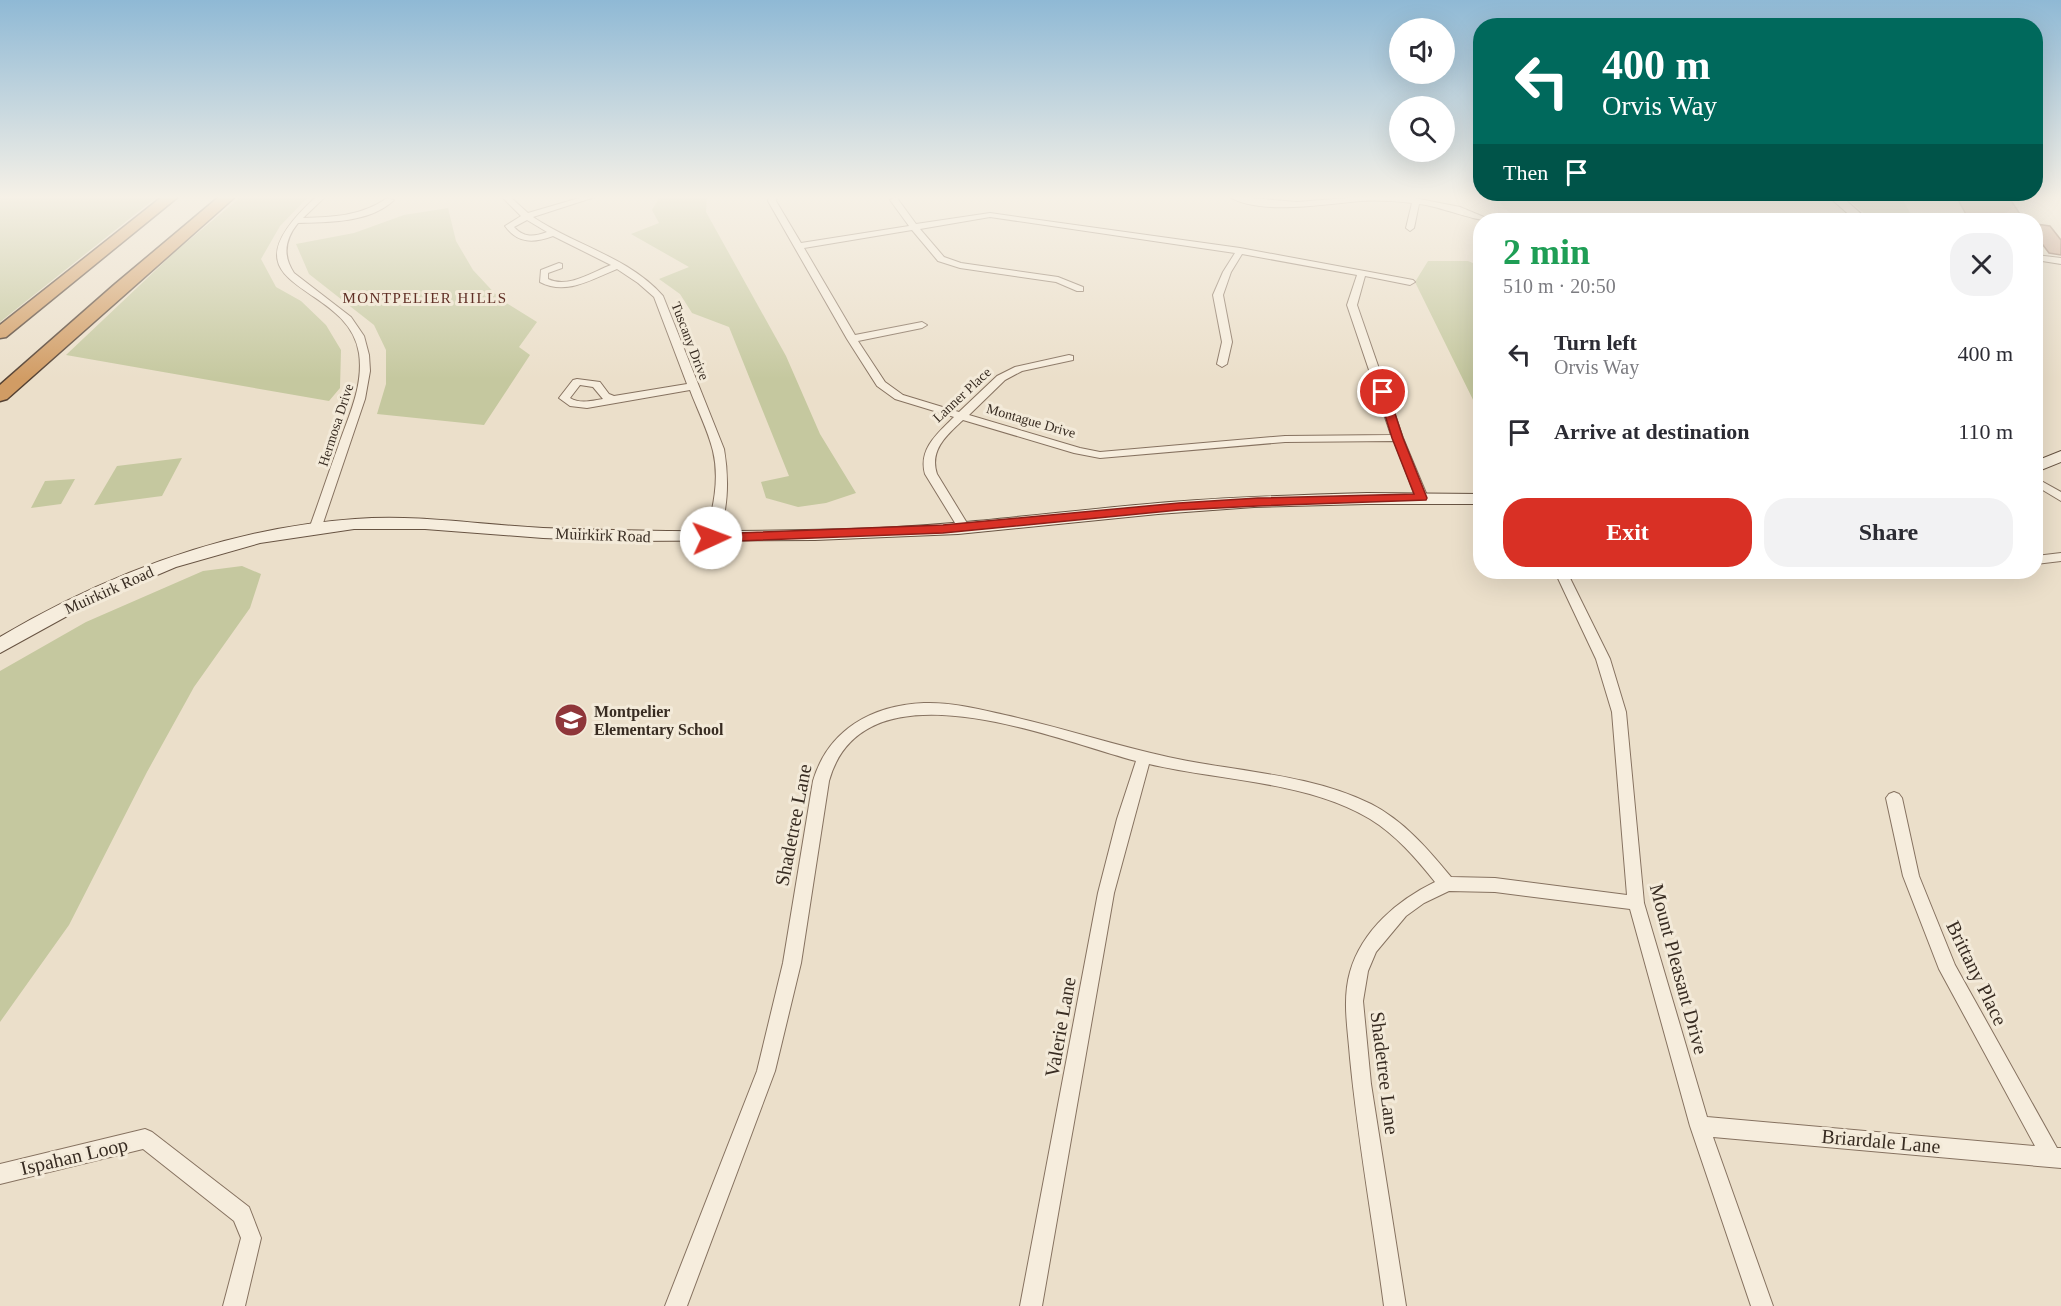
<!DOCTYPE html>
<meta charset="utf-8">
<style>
:root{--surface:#fff;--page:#f2f2f3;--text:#2b2b33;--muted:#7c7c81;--accent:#d93025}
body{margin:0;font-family:Georgia,serif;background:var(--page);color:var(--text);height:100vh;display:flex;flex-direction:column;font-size:22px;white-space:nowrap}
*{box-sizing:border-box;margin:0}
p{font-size:20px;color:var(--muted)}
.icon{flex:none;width:33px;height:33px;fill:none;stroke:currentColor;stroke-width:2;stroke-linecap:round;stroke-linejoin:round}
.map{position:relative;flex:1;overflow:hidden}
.side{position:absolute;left:1473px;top:213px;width:570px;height:366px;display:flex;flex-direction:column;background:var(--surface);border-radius:24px;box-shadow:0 6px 24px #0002}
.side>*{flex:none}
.banner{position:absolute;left:1473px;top:18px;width:570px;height:183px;border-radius:24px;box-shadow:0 6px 24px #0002;background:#00695c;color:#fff;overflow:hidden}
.controls{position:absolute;left:1389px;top:18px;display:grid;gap:12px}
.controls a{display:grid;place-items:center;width:66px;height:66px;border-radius:50%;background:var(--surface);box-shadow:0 6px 24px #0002;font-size:30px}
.pin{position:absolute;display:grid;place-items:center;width:51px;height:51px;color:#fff;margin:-26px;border:3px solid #fff;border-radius:50%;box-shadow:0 2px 6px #0007}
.me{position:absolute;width:66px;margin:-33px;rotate:88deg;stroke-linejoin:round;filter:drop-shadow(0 0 4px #0008)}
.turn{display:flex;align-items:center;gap:21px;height:126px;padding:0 30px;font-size:27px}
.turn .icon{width:78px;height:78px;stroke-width:2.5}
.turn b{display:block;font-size:42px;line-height:51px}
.then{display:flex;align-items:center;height:57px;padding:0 30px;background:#0003;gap:12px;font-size:22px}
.round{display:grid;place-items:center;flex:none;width:63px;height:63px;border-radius:24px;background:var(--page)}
.summary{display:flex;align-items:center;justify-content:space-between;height:102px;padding:0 30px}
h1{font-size:36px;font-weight:800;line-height:45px;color:#1e9e55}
.cta{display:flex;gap:12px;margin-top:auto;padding:12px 30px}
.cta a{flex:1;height:69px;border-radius:24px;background:var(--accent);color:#fff;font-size:24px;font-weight:800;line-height:69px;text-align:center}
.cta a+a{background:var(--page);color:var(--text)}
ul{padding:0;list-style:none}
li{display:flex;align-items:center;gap:18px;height:78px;padding:0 30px}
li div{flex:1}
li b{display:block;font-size:22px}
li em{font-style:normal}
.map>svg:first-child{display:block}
</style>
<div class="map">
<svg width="2061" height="1306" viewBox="0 0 2061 1306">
<rect width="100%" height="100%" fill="#ebdfca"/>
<path fill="#c5c89f" d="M 0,196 L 158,196 L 0,322 Z
M 242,196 L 309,196 L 280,226 L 261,259 L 276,287 L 301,301 L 326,325 L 341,350 L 340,388 L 329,401 L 66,355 L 177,250 Z
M 660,196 L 707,196 L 706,212 L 786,356 L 820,434 L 856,493 L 826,503 L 798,507 L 766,498 L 761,482 L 789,476 L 729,327 L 692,313 L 680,294 L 659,279 L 689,267 L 631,234 L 659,223 L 652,210 Z
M 1844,196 L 1901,196 L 1914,220 L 1872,220 Z
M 448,208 L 456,241 L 473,270 L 500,299 L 537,322 L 519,347 L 530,355 L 484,425 L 377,414 L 386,384 L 386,350 L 374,325 L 309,274 L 296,244 L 354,233 L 404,215 Z
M 1428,261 L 1468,261 L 1480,266 L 1480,414 L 1415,282 Z
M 182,458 L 162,496 L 94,505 L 117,466 Z
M 75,479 L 61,504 L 31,508 L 45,481 Z
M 242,566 L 261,574 L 250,608 L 194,687 L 147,772 L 69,925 L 0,1022 L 0,671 L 86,622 L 203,571 Z"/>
<path fill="#c59c84" stroke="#835d48" stroke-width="1.5" d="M 1956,196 L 2008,196 L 2024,220 L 1972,220 L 1968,218 Z
M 2036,224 L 2050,226 L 2061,240 L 2061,255 L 2049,253 L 2043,245 L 2036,244 Z"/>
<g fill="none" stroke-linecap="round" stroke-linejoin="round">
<g stroke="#867260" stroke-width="2">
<path id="street" d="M 317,196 L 326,196 L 303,218 C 333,217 362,216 387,198 L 394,200 C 370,223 329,222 298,223 C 285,239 282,255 294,273 L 351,317 L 364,336 L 369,355 L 370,371 L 365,399 L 321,529 L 315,533 L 309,529 C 319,502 328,474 338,447 C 348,417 364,386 359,353 C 348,279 211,292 317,196 Z
M 501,196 L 509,196 L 528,213 L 586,196 L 598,196 L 533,217 C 574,245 629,257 663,296 L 724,449 C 729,478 729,514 715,541 L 711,542 L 705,538 C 713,509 720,480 713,451 C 708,430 697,409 690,390 L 587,408 L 570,406 L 559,398 L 573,380 L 577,379 L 600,382 L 609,394 L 614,396 L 687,384 L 654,297 L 638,283 L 617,269 C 592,279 566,296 540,282 L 541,270 L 559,263 L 562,264 L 562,268 L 548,273 L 548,279 C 568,289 592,272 611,265 L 553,236 C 534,243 518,244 505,226 L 521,216 ZM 527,220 L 547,232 C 534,237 524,238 514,227 ZM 580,385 L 593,387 L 603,399 C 591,401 580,404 570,398 Z
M 769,196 L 777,196 L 776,201 L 801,243 L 909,226 L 890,200 L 894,198 L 897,198 L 916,224 L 990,213 L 1240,248 L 1413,280 L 1415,282 L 1410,285 L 1365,276 L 1357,305 L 1403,438 L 1428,498 L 1422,502 L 1416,498 L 1394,441 L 1285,442 L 1100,458 L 1074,453 L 963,420 C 947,435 929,450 937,474 L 970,528 L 964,532 L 960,531 L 925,474 C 918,449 938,433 954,417 L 895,399 L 877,386 L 847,339 L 768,201 ZM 990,217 L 1235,253 L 1223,272 L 1213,295 L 1222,342 L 1217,364 L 1222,367 L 1227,364 L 1232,342 L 1223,295 L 1231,272 L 1242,254 L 1357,275 L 1347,305 L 1391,435 L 1285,436 L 1100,452 L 1080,448 L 969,415 L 1005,380 L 1022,371 L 1073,360 L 1073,356 L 1069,355 L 1015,367 L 997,376 L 959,412 L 903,395 L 885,382 L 858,341 L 922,328 L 927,325 L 922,322 L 855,335 L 804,248 L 912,230 L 938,261 L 960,268 L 1056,282 L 1077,291 L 1083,291 L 1083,287 L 1058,277 L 961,263 L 944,257 L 920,229 Z
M 1228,196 L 1297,202 L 1360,197 L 1409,197 L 1460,207 L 1491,220 C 1475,222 1440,206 1419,204 L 1414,228 L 1410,231 L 1406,228 L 1412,203 C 1395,201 1378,200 1361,201 C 1325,204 1259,216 1228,196 Z
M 2036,255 L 2061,258 L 2061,264 L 2036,260 Z
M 2036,478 L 2061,492 L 2061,501 L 2036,486 Z
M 2061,553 L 2061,561 L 2036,564 L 2036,556 Z
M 1555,572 L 1567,572 L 1610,659 L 1626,712 L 1644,903 L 1707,1117 L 2035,1146 L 1939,969 L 1903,876 L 1886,798 L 1889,794 L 1894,792 L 1899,794 L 1902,798 L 1919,876 L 1955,965 L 2057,1148 L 2061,1148 L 2061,1168 L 1713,1137 L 1773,1306 L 1751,1306 L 1690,1126 L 1630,909 L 1495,892 L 1449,891 L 1424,903 L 1406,916 L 1376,952 L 1368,971 L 1363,1001 L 1371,1084 L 1406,1306 L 1384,1306 C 1373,1223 1358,1141 1350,1058 C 1348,1029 1342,1000 1350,972 C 1362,930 1398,900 1435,882 C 1416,858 1396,835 1370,819 C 1308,781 1220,781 1149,764 L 1114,893 L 1042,1306 L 1020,1306 L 1098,893 L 1117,819 L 1136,761 C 1055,740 863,658 829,781 L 801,963 L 775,1071 L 687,1306 L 665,1306 L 757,1071 L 783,963 L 813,781 C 828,730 872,705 924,703 C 951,702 979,709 1005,715 C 1060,727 1113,745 1168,757 C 1235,772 1308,773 1371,804 C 1404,821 1428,849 1451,877 L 1495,878 L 1627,895 L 1612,712 L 1596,659 Z
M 1569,572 L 1600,572 C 1594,578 1575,578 1569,572 Z
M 145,1129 L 152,1132 L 249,1207 L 261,1238 L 245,1306 L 223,1306 L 241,1238 L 234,1221 L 143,1149 L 0,1184 L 0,1164 Z"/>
</g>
<g stroke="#685443" stroke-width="2">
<path id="secondary" d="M 1828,196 L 1841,196 L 1868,220 L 1855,220 Z
M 2061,451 L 2061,462 L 2036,472 L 2036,461 Z
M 1367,493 L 1480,494 L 1480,504 L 1367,504 L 1254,507 L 1158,514 L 958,534 L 815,540 L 621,541 L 543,538 L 425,529 L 354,529 L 260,543 L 176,567 L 89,604 L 0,653 L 0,637 C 109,573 228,528 355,519 C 418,514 481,525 543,528 C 646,532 749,532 851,529 C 954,526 1055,512 1158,503 C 1227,497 1297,495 1367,493 Z"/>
</g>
<g stroke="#544133" stroke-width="3">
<path id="highway" d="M 163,196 L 179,196 L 6,337 L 0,338 L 0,325 Z
M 220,196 L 236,196 L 7,399 L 0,401 L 0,385 L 114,285 Z"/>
</g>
<use href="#street" fill="#f6eddd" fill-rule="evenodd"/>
<use href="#secondary" fill="#f6eddd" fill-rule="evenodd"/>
<use href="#highway" fill="#d19c64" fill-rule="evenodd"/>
</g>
<linearGradient id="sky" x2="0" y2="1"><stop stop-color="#8fb9d5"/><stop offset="0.52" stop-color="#f6f1e7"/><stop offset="1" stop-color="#f6f1e7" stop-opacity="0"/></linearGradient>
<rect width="2061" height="379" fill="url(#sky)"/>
<path fill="#d93025" stroke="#8d1f18" stroke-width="1.5" d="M 1383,389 L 1388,392 L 1403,438 L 1427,498 L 1426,500 L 1258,506 L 1179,510 L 943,533 L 711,542 L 705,538 L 711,534 L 943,525 L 1179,503 L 1258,498 L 1414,494 L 1392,438 L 1378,392 Z"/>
<defs>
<g id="school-disc" transform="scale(1.725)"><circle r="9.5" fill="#8f363a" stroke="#f3ead9"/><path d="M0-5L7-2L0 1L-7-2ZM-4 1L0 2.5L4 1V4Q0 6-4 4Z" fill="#fff"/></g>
</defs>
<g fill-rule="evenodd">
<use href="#school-disc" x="571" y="720"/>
</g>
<g text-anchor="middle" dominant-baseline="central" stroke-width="6" stroke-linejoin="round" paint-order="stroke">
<g font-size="14" fill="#382c22" stroke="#f3ead9">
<text transform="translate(690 341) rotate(69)">Tuscany Drive</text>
<text transform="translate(962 395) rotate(-43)">Lanner Place</text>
<text transform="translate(1031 421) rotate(16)">Montague Drive</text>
<text transform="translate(336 425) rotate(-72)">Hermosa Drive</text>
</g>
<g font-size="15" letter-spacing="1.5" fill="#602f25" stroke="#f3ead9">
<text x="425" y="298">MONTPELIER HILLS</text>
</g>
<g font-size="16" fill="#382c22" stroke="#f3ead9">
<text transform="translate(603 535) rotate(2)">Muirkirk Road</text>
<text transform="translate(109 590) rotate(-24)">Muirkirk Road</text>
</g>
<g font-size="16" font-weight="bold" fill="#382c22" stroke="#f3ead9" text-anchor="start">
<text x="594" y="711">Montpelier<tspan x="594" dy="18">Elementary School</tspan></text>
</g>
<g font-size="20" fill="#382c22" stroke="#f3ead9">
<text transform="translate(793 825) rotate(-79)">Shadetree Lane</text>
<text transform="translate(1679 969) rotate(75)">Mount Pleasant Drive</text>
<text transform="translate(1977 973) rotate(64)">Brittany Place</text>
<text transform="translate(1060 1027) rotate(-80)">Valerie Lane</text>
<text transform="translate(1385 1073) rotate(83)">Shadetree Lane</text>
<text transform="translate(1881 1141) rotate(5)">Briardale Lane</text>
<text transform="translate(74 1156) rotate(-13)">Ispahan Loop</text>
</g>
</g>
</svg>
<div class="controls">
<a><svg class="icon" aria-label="sound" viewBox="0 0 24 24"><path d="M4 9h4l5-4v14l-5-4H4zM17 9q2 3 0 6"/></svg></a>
<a><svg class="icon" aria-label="search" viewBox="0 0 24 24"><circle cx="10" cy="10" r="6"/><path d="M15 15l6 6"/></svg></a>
</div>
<div class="pin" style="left:1383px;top:392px;background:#d93025"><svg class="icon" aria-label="arrive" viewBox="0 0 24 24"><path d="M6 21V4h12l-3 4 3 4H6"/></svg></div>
<svg class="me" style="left:711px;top:538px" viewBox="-20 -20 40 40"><circle r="19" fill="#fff"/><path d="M0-13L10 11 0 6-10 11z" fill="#d93025"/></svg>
<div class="banner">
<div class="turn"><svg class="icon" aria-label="left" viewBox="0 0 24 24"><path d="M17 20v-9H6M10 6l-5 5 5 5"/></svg><div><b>400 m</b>Orvis Way</div></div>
<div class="then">Then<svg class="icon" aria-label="arrive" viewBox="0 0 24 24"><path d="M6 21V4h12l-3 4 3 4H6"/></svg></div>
</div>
<section class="side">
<div class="summary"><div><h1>2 min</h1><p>510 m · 20:50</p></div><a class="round"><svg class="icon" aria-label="close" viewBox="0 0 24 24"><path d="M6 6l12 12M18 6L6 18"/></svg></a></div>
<ul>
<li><svg class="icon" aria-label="left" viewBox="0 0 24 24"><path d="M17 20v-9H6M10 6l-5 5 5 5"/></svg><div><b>Turn left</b><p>Orvis Way</p></div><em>400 m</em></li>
<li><svg class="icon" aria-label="arrive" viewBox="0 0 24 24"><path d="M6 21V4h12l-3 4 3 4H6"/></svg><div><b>Arrive at destination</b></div><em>110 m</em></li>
</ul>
<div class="cta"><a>Exit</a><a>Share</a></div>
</section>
</div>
